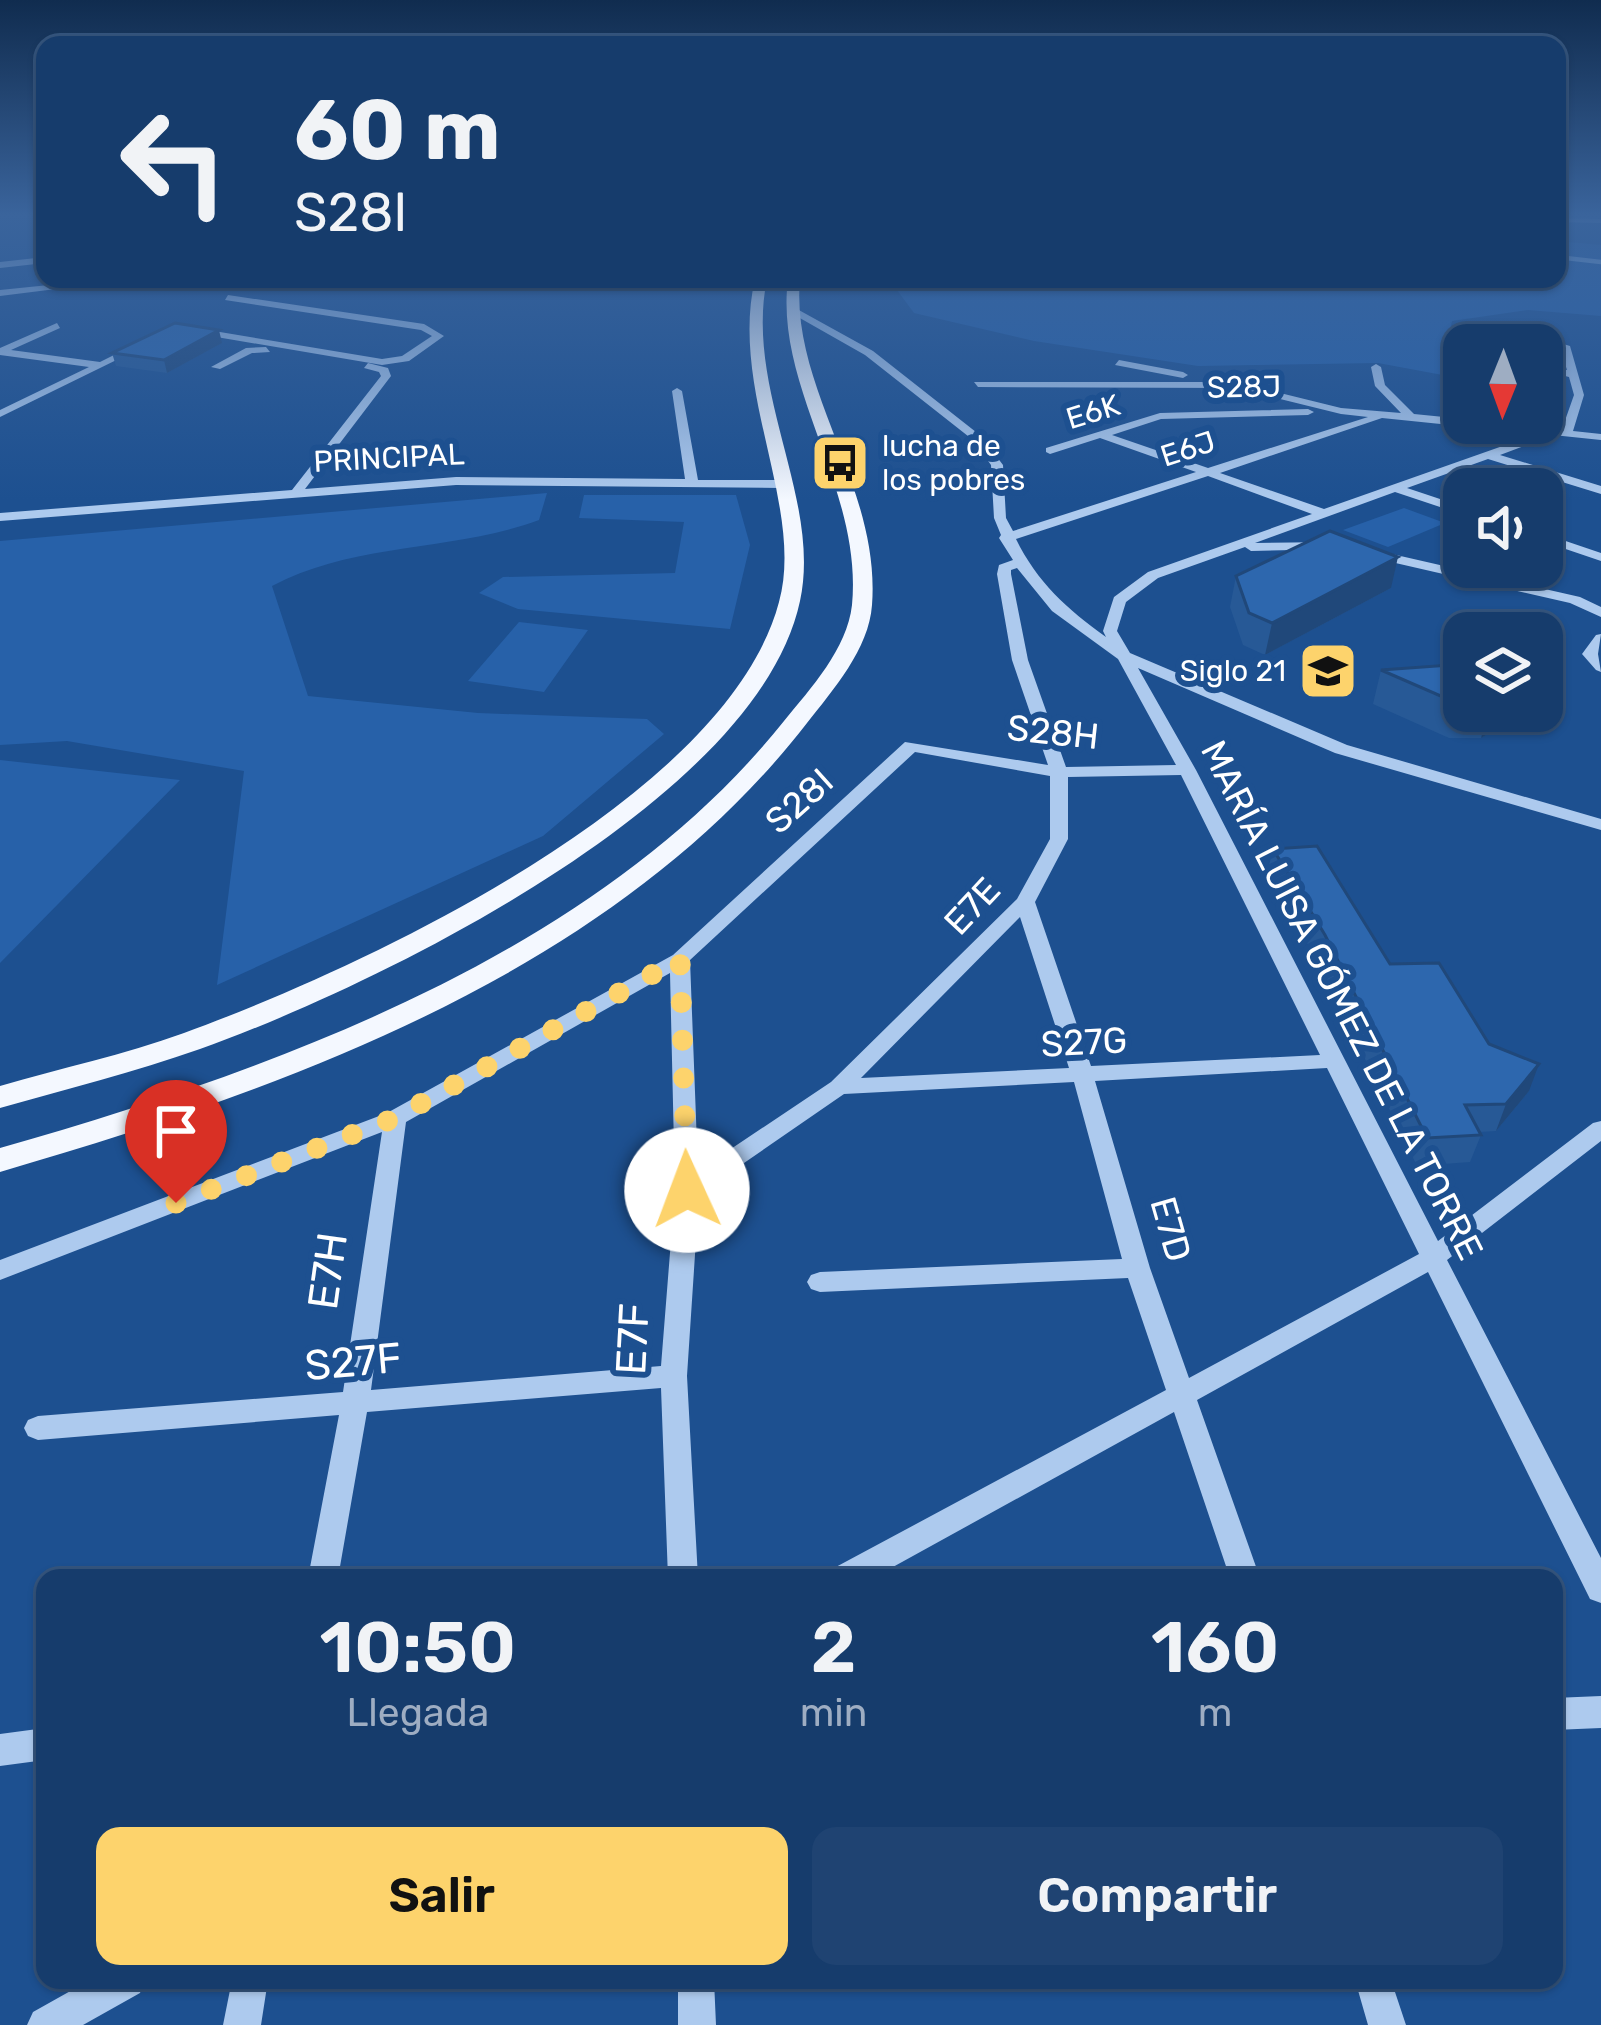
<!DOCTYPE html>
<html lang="es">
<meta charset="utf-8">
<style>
:root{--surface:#163c6c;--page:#1f4372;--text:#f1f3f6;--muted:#9eadc2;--line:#35567f;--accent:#fdd36c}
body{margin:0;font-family:Rubik,sans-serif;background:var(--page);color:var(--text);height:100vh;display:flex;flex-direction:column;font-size:45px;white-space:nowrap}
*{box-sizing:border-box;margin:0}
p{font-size:39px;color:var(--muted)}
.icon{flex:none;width:66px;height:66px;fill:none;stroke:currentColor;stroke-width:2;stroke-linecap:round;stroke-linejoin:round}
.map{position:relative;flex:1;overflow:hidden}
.side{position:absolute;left:36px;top:1569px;width:1527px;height:420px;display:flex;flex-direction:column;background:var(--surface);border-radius:24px;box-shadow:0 3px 9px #0004,0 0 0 3px var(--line)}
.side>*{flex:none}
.top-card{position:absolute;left:36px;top:36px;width:1530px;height:252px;border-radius:24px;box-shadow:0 3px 9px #0004,0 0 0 3px var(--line);background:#163c6c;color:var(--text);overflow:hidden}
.needle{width:78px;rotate:181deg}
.controls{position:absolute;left:1443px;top:324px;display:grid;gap:24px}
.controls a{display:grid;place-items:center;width:120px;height:120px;border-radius:24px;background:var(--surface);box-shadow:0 3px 9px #0004,0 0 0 3px var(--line);font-size:60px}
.pin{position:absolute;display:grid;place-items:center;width:102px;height:102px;color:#fff;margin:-123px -51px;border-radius:50% 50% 50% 0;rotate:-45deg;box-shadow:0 0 12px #0007}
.pin .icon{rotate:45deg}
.me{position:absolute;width:132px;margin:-66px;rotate:358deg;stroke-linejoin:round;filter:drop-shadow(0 0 9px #0008)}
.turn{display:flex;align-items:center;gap:42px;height:252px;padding:0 60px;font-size:54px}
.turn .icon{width:156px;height:156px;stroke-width:2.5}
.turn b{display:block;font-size:84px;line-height:102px}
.eta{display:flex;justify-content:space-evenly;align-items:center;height:204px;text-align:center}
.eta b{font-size:72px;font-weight:600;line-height:84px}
.primary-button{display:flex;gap:24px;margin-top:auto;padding:24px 60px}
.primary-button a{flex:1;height:138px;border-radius:24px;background:var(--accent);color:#111;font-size:48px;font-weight:600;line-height:138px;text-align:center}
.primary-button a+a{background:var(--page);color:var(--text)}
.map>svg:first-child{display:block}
</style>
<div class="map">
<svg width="1601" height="2025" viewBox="0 0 1601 2025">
<rect width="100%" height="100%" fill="#1d5090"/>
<path fill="#2761a9" d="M 1557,241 L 1601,245 L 1601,316 L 1528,310 L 1452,321 L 1445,352 L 1464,358 L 1464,379 L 1378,363 L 1198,366 L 1034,341 L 914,313 L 894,286 L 851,279 L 1557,279 Z
M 547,493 L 539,520 C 452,552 354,542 272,586 L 308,696 L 478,713 L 647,719 L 664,734 L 543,836 L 217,985 L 244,771 L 67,741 L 0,745 L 0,541 Z
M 584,495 L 736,495 L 750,545 L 730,629 L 518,609 L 479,593 L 503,577 L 675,573 L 684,522 L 579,518 Z
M 1404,508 L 1445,523 L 1388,547 L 1343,530 Z
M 519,622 L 588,630 L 544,692 L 468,681 Z
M 0,760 L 180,780 L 0,963 Z"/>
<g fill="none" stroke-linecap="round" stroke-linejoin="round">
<path stroke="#a0c5ef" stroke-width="4.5" d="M 1557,257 L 1601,262"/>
<path fill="#adcaee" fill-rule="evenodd" d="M 1557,218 L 1601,219 L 1601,223 L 1557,222 Z
M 45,257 L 45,263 L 0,268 L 0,262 Z
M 108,279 L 128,280 L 0,296 L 0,290 Z
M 228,295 L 424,324 L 444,336 L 409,361 L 382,365 L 193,333 L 196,328 L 382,359 L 402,356 L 432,336 L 421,330 L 225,300 Z
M 791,309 L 797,309 L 873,351 L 981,436 L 1003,465 L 1006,518 L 1013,531 L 1196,472 L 1100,438 L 1050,454 L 1046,452 L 1046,448 L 1160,413 L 1308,409 L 1314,412 L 1308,415 L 1161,419 L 1112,435 L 1208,468 L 1368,417 L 1341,414 L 1235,388 L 978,387 L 974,382 L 1235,382 L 1341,408 L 1401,413 L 1375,386 L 1371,367 L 1376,364 L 1381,367 L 1385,385 L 1414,414 L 1464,419 L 1464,423 L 1562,429 L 1574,395 L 1569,377 L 1542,370 L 1542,364 L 1567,370 L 1560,348 L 1511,333 L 1516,330 L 1570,346 L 1584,395 L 1573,431 L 1601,434 L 1601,440 L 1553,435 L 1500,455 L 1601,486 L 1601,494 L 1488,459 L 1407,488 L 1464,507 L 1464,515 L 1395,492 L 1255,543 L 1334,542 L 1339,543 L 1339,549 L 1251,551 L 1245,547 L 1158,578 L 1126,602 L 1117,631 L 1130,653 L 1347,745 L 1601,819 L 1601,830 L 1335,753 L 1138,668 L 1196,770 L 1438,1241 L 1593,1123 L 1601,1121 L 1601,1141 L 1447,1260 L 1601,1558 L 1601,1603 L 1590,1599 L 1428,1272 L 1197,1400 L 1260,1578 L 1230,1578 L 1174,1412 L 873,1578 L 830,1578 L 834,1568 L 1166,1390 L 1128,1278 L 820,1292 L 811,1289 L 807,1282 L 811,1275 L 820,1272 L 1122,1259 L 1074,1082 L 844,1094 L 699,1194 L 687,1376 L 698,1578 L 668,1578 L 661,1388 L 367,1412 L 338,1578 L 308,1578 L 339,1415 L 38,1440 L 28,1436 L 24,1428 L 28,1420 L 38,1416 L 343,1392 L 382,1132 L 0,1280 L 0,1260 L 387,1113 L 673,955 L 905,742 L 1048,765 L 1012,660 L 997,574 L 999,565 L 1013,560 L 999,538 L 1001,535 L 994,518 L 991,465 L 973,440 L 865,355 L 791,313 ZM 1382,418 L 1537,434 L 1324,509 L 1220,473 ZM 1208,476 L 1312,514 L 1148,572 L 1114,597 L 1103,631 L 1106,637 C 1067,609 1037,582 1016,539 ZM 1017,568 L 1052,611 L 1118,659 L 1176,765 L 1066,767 L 1028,660 L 1011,574 L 1011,570 ZM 915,752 L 1050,776 L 1050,839 L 1017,899 L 831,1082 L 698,1171 L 690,960 ZM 1181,775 L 1320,1055 L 1091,1066 L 1035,902 L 1068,839 L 1068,777 ZM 1020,917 L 1069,1068 L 861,1078 ZM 670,973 L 675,1190 L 661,1366 L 371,1390 L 406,1122 ZM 1327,1068 L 1419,1254 L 1189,1378 L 1150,1268 L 1095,1081 Z
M 57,323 L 60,328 L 11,350 L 100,362 L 136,344 L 145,346 L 0,417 L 0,410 L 89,367 L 0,355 L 0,348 Z
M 266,347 L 270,352 L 252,353 L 220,369 L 211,367 L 246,348 Z
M 1119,360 L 1183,372 L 1188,375 L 1183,378 L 1115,365 Z
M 368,363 L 388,368 L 391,376 L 305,489 L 456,477 L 685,479 L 672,391 L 677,388 L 682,391 L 698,480 L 782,480 L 788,484 L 782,488 L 456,485 L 0,521 L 0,513 L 292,490 L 381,376 L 379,372 L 364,368 Z
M 1542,533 L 1601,553 L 1601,561 L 1542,541 Z
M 1370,549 L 1580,597 L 1601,607 L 1601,617 L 1570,603 L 1365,556 L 1365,550 Z
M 1601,634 L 1598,654 L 1601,672 L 1596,670 L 1582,654 L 1596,635 Z
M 1601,1696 L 1601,1728 L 1554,1730 L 1554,1698 Z
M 45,1728 L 45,1760 L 0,1766 L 0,1734 Z
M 90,1980 L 145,1980 L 140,1993 L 83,2025 L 27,2025 L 33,2012 Z
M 232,1980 L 268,1980 L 261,2025 L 223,2025 Z
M 678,1980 L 714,1980 L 716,2025 L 678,2025 Z
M 1355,1980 L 1391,1980 L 1406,2025 L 1368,2025 Z"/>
<path fill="#f4f8ff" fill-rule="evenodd" d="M 755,279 L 767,279 C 744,390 822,499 800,601 C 758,800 377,986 200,1049 C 135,1072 67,1089 0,1108 L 0,1086 C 61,1068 124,1055 184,1033 C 362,968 727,799 779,602 C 805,507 729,390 755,279 Z
M 788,279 L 800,279 C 790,388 881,487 872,605 C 869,649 833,690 807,723 C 615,971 291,1087 0,1172 L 0,1148 C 277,1069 599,953 784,721 C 811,688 847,649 852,605 C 863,488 774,388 788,279 Z"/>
</g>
<path fill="#275996" d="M 222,343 L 167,373 L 116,366 L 112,353 Z
M 1236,576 L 1391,588 L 1265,655 L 1243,645 L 1230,607 Z
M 1464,664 L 1464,711 L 1513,711 L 1510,720 L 1481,738 L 1449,738 L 1373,704 L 1381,670 Z
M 1273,849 L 1390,964 L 1489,1044 L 1529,1091 L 1496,1131 L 1479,1132 L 1481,1135 L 1470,1162 L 1417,1166 L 1318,962 L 1267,874 Z"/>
<path fill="#20487a" d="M 219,330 L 222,343 L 167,373 L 164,360 Z
M 1398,557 L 1391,588 L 1265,655 L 1272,623 Z
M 1489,711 L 1513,711 L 1510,720 L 1481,738 Z
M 1539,1064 L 1529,1091 L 1496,1131 L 1506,1104 Z"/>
<path fill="#2d67ae" stroke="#20487a" stroke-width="3" d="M 175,323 L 219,330 L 164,360 L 112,353 Z
M 1330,531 L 1398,557 L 1272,623 L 1249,613 L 1236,576 Z
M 1464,664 L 1464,704 L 1459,704 L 1381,670 Z
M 1317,846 L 1390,964 L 1439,963 L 1489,1044 L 1539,1064 L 1506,1104 L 1465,1105 L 1481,1135 L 1427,1138 L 1325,935 L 1273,849 Z"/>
<linearGradient id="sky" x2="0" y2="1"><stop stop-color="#102c4f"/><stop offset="0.43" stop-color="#3a649c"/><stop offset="1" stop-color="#3a649c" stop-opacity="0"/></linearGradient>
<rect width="1601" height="500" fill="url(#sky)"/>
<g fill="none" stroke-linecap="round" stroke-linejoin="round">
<path stroke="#fdd36c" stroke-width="21" stroke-dasharray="0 37.8" d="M 176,1203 L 395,1118 L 680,959 L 687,1190"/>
</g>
<defs>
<g id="bus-square" transform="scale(3)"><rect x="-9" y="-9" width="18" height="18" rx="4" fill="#fdd36c" stroke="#1d5090"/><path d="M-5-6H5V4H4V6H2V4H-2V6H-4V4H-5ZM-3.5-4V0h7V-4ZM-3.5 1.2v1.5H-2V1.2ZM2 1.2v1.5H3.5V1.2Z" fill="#111"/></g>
<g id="university-square" transform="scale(3)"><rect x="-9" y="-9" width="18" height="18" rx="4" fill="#fdd36c" stroke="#1d5090"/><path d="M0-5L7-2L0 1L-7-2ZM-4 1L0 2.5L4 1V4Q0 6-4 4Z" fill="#111"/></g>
</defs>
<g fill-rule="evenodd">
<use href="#bus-square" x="840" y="463"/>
<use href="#university-square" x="1328" y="671"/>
</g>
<g text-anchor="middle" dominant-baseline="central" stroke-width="12" stroke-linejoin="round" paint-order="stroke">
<g font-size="30" fill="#fff" stroke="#1d5090">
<text transform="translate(1244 387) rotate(-1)">S28J</text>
<text transform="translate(1093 412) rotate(-17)">E6K</text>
<text transform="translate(1188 449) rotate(-18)">E6J</text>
<text transform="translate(389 458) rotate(-3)">PRINCIPAL</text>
</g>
<g font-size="30" fill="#fff" stroke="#1d5090" text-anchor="start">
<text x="882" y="446">lucha de<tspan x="882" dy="34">los pobres</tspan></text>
<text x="1286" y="671" text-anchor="end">Siglo 21</text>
</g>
<g font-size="36" fill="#fff" stroke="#1d5090">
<text transform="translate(1053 732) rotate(6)">S28H</text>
<text transform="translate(799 801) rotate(-42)">S28I</text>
<text transform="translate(972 906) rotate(-47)">E7E</text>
<text transform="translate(1342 1000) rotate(63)">MARÍA LUISA GÓMEZ DE LA TORRE</text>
<text transform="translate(1084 1042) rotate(-3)">S27G</text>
<text transform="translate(1171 1229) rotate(74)">E7D</text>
</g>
<g font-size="42" fill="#fff" stroke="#1d5090">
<text transform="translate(328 1271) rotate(-82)">E7H</text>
<text transform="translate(633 1339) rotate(-87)">E7F</text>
<text transform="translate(353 1362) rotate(-5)">S27F</text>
</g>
</g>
</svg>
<div class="controls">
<a><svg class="needle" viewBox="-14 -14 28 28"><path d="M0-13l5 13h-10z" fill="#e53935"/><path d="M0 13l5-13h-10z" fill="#9eadc2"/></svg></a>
<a><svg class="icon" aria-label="sound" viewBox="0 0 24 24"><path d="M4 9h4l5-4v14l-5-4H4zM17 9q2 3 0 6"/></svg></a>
<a><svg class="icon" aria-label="layers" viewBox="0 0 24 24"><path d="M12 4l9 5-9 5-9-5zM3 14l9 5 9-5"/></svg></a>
</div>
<div class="pin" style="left:176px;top:1203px;background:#d93025"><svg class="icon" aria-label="arrive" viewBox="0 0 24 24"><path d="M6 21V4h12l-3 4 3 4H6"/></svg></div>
<svg class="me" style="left:687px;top:1190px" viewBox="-20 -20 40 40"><circle r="19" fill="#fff"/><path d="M0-13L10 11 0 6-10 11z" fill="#fdd36c"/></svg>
<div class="top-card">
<div class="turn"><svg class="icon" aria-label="left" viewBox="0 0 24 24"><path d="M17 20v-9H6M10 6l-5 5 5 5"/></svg><div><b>60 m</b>S28l</div></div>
</div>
<section class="side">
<div class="eta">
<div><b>10:50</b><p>Llegada</p></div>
<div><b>2</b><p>min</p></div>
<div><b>160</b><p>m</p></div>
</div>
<div class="primary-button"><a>Salir</a><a>Compartir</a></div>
</section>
</div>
